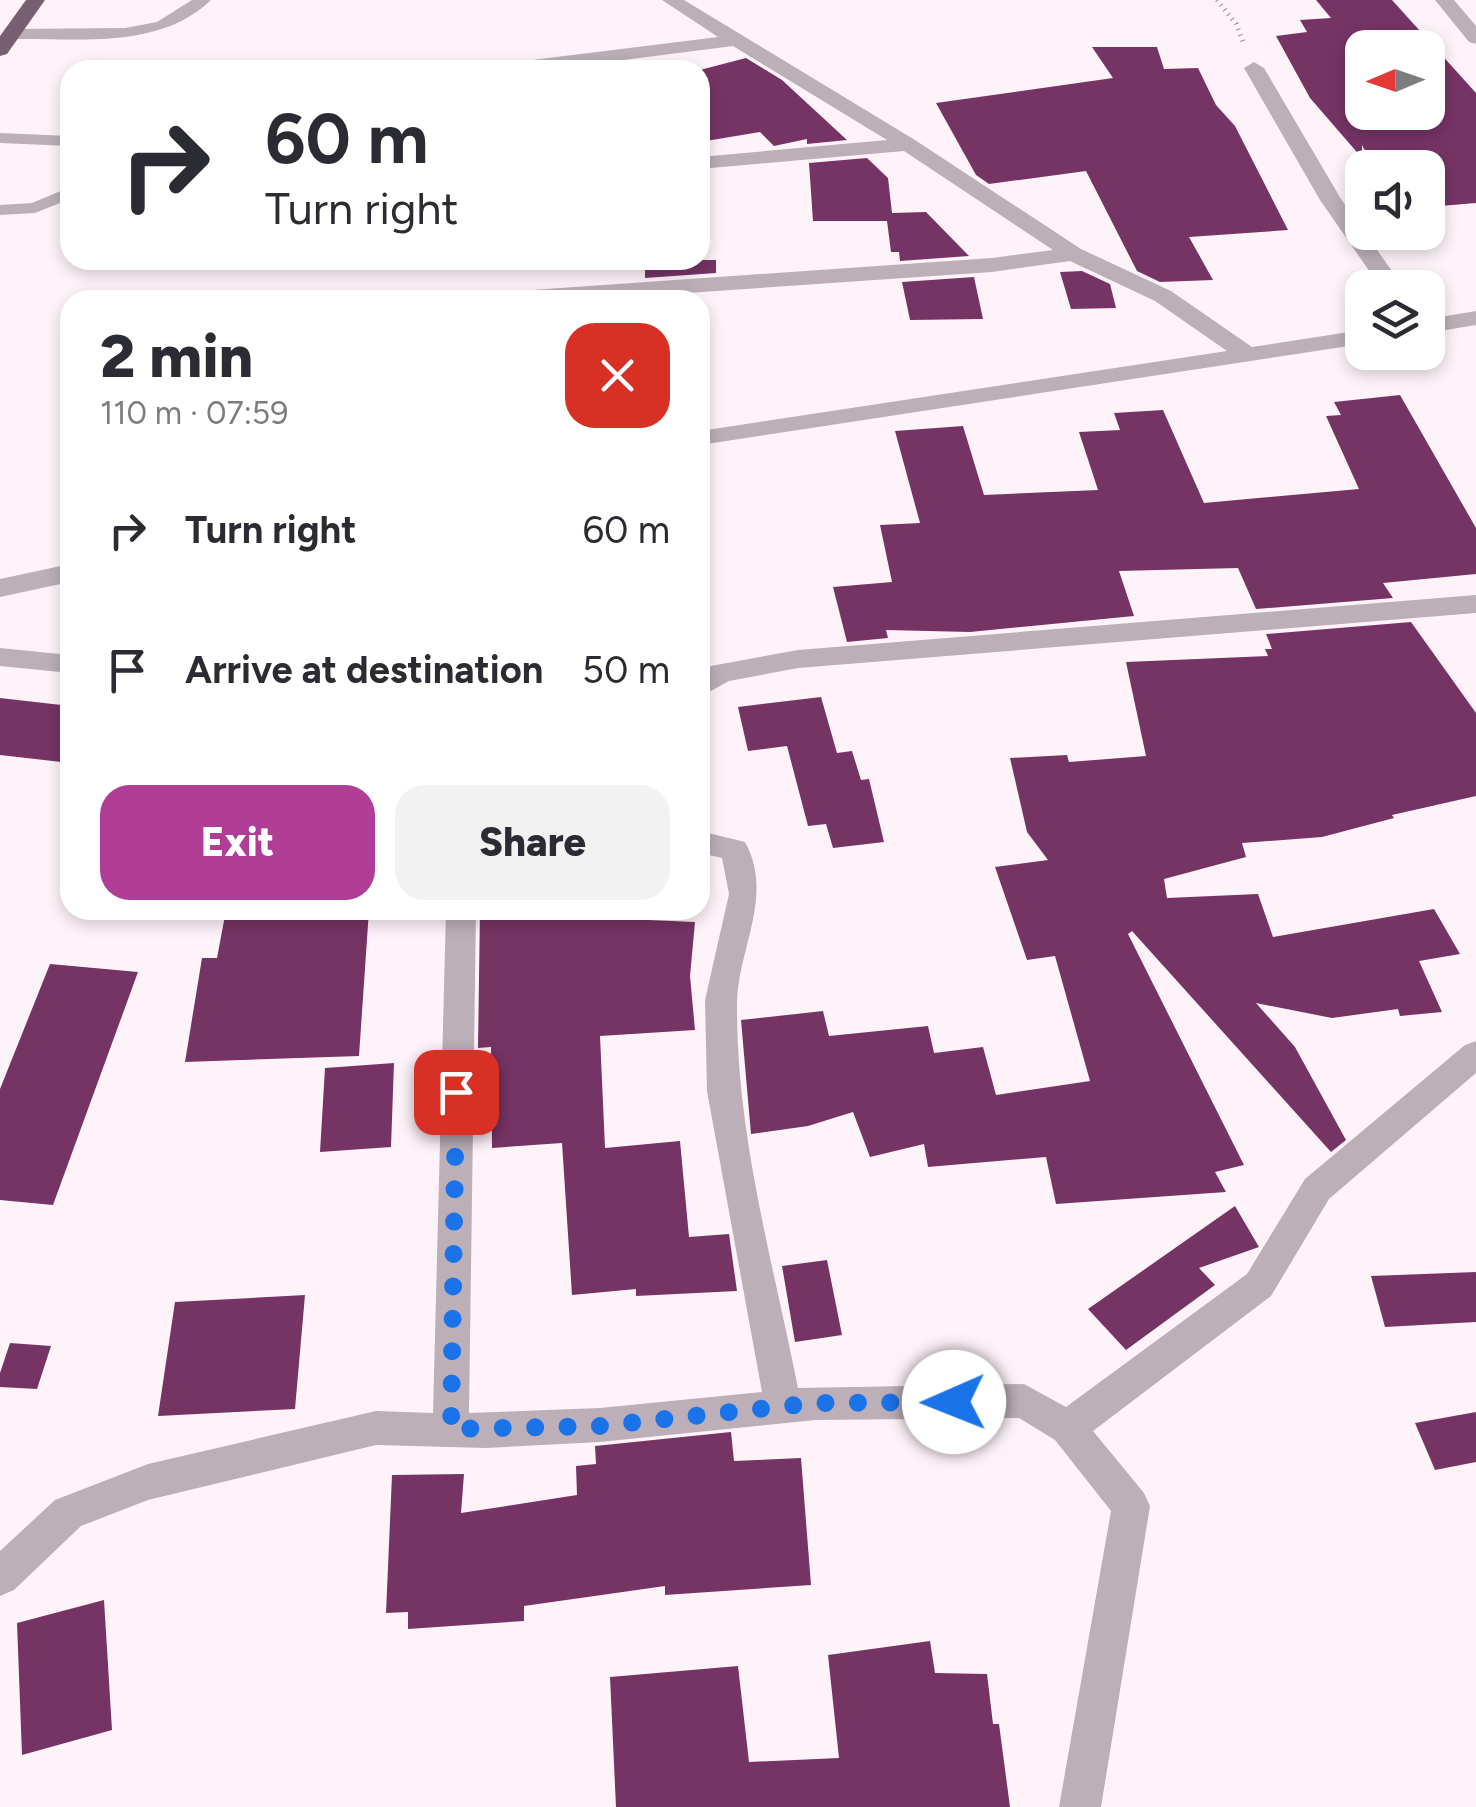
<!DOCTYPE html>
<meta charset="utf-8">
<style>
:root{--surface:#fff;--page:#f2f2f3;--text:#2b2b33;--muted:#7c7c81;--accent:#b03d96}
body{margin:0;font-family:Figtree,sans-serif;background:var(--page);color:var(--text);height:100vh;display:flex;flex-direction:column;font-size:38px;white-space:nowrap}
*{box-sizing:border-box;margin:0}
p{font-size:32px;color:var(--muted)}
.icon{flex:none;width:55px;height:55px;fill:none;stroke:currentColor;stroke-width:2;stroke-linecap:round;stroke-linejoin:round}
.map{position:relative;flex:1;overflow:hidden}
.details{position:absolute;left:60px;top:290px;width:650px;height:630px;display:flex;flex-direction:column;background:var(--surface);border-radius:30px;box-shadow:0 5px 15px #0003}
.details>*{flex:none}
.banner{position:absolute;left:60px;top:60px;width:650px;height:210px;border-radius:30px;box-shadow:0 5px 15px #0003;background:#fff;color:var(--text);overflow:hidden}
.needle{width:65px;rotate:268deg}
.tools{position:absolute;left:1345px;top:30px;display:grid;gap:20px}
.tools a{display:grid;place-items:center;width:100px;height:100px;border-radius:20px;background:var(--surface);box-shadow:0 5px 15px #0003;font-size:50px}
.pin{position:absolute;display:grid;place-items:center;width:85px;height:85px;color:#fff;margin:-42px;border-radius:20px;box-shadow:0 5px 15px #0006}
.me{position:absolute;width:110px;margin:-55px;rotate:269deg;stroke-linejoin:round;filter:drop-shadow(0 0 8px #0008)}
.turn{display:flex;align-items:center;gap:35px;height:210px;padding:0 40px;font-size:45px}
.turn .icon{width:130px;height:130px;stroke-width:2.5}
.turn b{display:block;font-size:70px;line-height:85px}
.round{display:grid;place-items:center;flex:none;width:105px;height:105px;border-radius:30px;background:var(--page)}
.overview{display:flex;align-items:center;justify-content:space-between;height:170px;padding:0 40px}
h1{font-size:60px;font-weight:800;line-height:75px}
.action{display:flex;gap:20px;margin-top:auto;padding:20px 40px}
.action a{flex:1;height:115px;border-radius:30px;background:var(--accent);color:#fff;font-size:40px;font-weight:800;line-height:115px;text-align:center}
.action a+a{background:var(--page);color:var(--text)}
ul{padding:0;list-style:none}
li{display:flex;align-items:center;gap:30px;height:140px;padding:0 40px}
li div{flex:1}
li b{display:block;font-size:38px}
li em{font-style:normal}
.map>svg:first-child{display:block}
</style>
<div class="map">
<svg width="1476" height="1807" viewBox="0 0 1476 1807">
<rect width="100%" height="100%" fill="#fff3fa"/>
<path fill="#763465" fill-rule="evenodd" d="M 1316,0 L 1392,0 L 1476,93 L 1476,203 L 1428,207 L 1428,168 L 1374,168 L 1362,145 L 1362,158 L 1310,98 L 1276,36 L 1307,32 L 1300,20 L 1331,18 ZM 1362,48 L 1428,48 L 1428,112 L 1362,112 Z
M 1092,47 L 1157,47 L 1164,69 L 1198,68 L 1216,105 L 1235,126 L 1288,230 L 1189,237 L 1213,280 L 1160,282 L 1137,271 L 1086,171 L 989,184 L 976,175 L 936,103 L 1113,78 Z
M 746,58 L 782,80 L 847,140 L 807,144 L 807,139 L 774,146 L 760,132 L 700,142 L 700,70 Z
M 867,158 L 888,178 L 892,213 L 926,212 L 969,256 L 900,261 L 899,252 L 891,252 L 887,221 L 813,221 L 809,163 Z
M 645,260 L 716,260 L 716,273 L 645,278 Z
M 1082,271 L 1110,284 L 1116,308 L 1071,309 L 1060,272 Z
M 974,277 L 983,319 L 910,320 L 902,282 Z
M 1400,395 L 1476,528 L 1476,574 L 1383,583 L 1393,598 L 1256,609 L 1238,568 L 1119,571 L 1134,616 L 970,632 L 886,630 L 888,638 L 847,642 L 833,587 L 892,582 L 880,525 L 920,523 L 895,431 L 963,426 L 984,495 L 1098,490 L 1079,432 L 1120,430 L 1114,413 L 1163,410 L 1204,503 L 1359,489 L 1326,416 L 1341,415 L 1334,402 Z
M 1411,622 L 1476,713 L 1476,796 L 1392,815 L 1394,818 L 1322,837 L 1242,843 L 1246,857 L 1164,879 L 1167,898 L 1258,894 L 1273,937 L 1434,909 L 1460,954 L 1419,961 L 1442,1012 L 1400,1016 L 1398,1009 L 1332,1018 L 1256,1003 L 1295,1047 L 1346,1140 L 1331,1152 L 1132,931 L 1128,934 L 1244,1165 L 1215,1172 L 1226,1192 L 1056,1204 L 1046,1157 L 928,1167 L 924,1144 L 870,1157 L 853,1112 L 808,1126 L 751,1134 L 741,1020 L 823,1011 L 829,1036 L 928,1026 L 934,1053 L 983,1047 L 996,1095 L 1090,1081 L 1055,956 L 1027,960 L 995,867 L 1048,860 L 1027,832 L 1010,758 L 1067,755 L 1069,762 L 1146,756 L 1126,662 L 1268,656 L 1265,649 L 1272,649 L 1266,634 Z
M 821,697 L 837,753 L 852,751 L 861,780 L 869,779 L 884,842 L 833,848 L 826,824 L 808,826 L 787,746 L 748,751 L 738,707 Z
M 0,698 L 70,706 L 70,763 L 0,755 Z
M 226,910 L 369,910 L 359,1056 L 185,1062 L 202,958 L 217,958 Z
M 480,910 L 578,910 L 578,917 L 695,922 L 690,976 L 695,1030 L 600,1036 L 605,1148 L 680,1141 L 689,1237 L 729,1234 L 737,1291 L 636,1296 L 636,1289 L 572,1295 L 562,1143 L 492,1148 L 491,1047 L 478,1048 Z
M 50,964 L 138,972 L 53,1205 L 0,1200 L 0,1089 Z
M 394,1063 L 391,1147 L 320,1152 L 325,1068 Z
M 1235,1206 L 1259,1247 L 1199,1268 L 1215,1285 L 1126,1350 L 1088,1309 Z
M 827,1260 L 842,1335 L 795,1342 L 782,1266 Z
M 1476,1272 L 1476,1322 L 1385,1327 L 1371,1276 Z
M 305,1295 L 295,1409 L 158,1416 L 175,1302 Z
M 10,1343 L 51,1346 L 37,1389 L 0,1387 L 0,1373 Z
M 1476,1412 L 1476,1462 L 1435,1470 L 1415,1423 Z
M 731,1432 L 734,1461 L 801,1458 L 811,1585 L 665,1595 L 665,1586 L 524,1606 L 524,1621 L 408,1629 L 408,1612 L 386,1613 L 392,1475 L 464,1474 L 461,1513 L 577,1495 L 576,1466 L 596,1464 L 595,1446 Z
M 104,1600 L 112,1730 L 22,1755 L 17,1623 Z
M 930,1641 L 935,1673 L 987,1674 L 993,1724 L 999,1724 L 1010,1807 L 616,1807 L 610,1677 L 738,1666 L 749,1762 L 839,1758 L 828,1655 Z"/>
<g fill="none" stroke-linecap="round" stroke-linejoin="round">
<path stroke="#988c94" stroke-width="5" stroke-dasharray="1 5" stroke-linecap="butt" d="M 1217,0 L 1236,24 L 1244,44"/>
<path fill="#bcafb8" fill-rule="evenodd" d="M 192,0 L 211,0 C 159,50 79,38 12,39 L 4,34 L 12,29 L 125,28 L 157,22 Z
M 0,133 L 70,136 L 70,146 L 0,143 Z
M 70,187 L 70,199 L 35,213 L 0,215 L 0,205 L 32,203 Z"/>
<path fill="#bcafb8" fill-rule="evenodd" d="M 662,0 L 684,0 L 915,140 L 1081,249 L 1171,291 L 1252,347 L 1362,330 L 1362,344 L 700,445 L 700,431 L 1227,351 L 1155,301 L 1070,261 L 992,272 L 586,300 L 508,300 L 510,293 L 518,291 L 992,258 L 1053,250 L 904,151 L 700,169 L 700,157 L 887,140 L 733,46 L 545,70 L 489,70 L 499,64 L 718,37 Z
M 1435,0 L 1454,0 L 1476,26 L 1476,44 L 1469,42 Z
M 1254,62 L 1264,68 L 1341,199 L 1404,288 L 1381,288 L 1320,200 L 1244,68 Z
M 1476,311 L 1476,325 L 1428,333 L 1428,319 Z
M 70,564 L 70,582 L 0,597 L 0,579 Z
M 1476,595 L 1476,613 L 798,668 L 729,681 L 700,697 L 700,674 L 711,666 L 798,650 Z
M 0,648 L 70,655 L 70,673 L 0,666 Z
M 700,831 L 745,842 C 775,896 737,950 737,1005 C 736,1134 773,1262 798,1388 L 1024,1384 L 1066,1407 L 1247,1274 L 1305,1179 L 1465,1045 L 1476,1041 L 1476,1073 L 1329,1199 L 1271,1296 L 1093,1431 L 1144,1493 L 1150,1506 L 1101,1807 L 1059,1807 L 1111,1511 L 1055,1440 L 1019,1418 L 815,1420 L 600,1442 L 486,1448 L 376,1445 L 148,1500 L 81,1526 L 14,1590 L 0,1596 L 0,1551 L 55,1500 L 148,1464 L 376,1411 L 433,1413 L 446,910 L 476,910 L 469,1413 L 600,1408 L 762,1392 L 707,1091 L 705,1000 L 729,894 L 722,858 L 700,853 Z"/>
<path fill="#785f70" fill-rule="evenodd" d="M 26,0 L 45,0 L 7,54 L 0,56 L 0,36 Z"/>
</g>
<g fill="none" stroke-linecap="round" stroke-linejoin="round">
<path stroke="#1a73e8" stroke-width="18" stroke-dasharray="0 32.4" d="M 456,1092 L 451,1429 L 600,1426 L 815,1403 L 954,1402"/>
</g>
</svg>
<div class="tools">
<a><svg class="needle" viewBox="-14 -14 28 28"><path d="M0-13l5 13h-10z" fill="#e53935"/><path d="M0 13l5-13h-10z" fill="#7c7c81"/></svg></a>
<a><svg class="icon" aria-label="sound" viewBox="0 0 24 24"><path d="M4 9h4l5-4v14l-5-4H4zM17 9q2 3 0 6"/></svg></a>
<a><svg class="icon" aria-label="layers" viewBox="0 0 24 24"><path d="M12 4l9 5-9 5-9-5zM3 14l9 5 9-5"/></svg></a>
</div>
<div class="pin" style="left:456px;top:1092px;background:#d93025"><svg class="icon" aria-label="arrive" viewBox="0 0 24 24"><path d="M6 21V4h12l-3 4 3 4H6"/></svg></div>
<svg class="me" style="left:954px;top:1402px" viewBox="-20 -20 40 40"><circle r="19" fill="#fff"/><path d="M0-13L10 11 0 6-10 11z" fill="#1a73e8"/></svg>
<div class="banner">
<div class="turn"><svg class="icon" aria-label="right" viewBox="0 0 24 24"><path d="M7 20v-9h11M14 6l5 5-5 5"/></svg><div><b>60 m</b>Turn right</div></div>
</div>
<section class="details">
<div class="overview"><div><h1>2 min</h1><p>110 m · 07:59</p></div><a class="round" style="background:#d93025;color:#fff"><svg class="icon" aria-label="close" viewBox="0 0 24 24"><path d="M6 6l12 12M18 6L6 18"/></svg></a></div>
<ul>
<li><svg class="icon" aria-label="right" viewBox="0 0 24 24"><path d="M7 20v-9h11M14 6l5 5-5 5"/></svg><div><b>Turn right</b></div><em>60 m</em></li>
<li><svg class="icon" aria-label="arrive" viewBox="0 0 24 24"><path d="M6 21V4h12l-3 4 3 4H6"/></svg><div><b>Arrive at destination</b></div><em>50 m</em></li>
</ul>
<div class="action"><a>Exit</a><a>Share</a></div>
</section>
</div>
